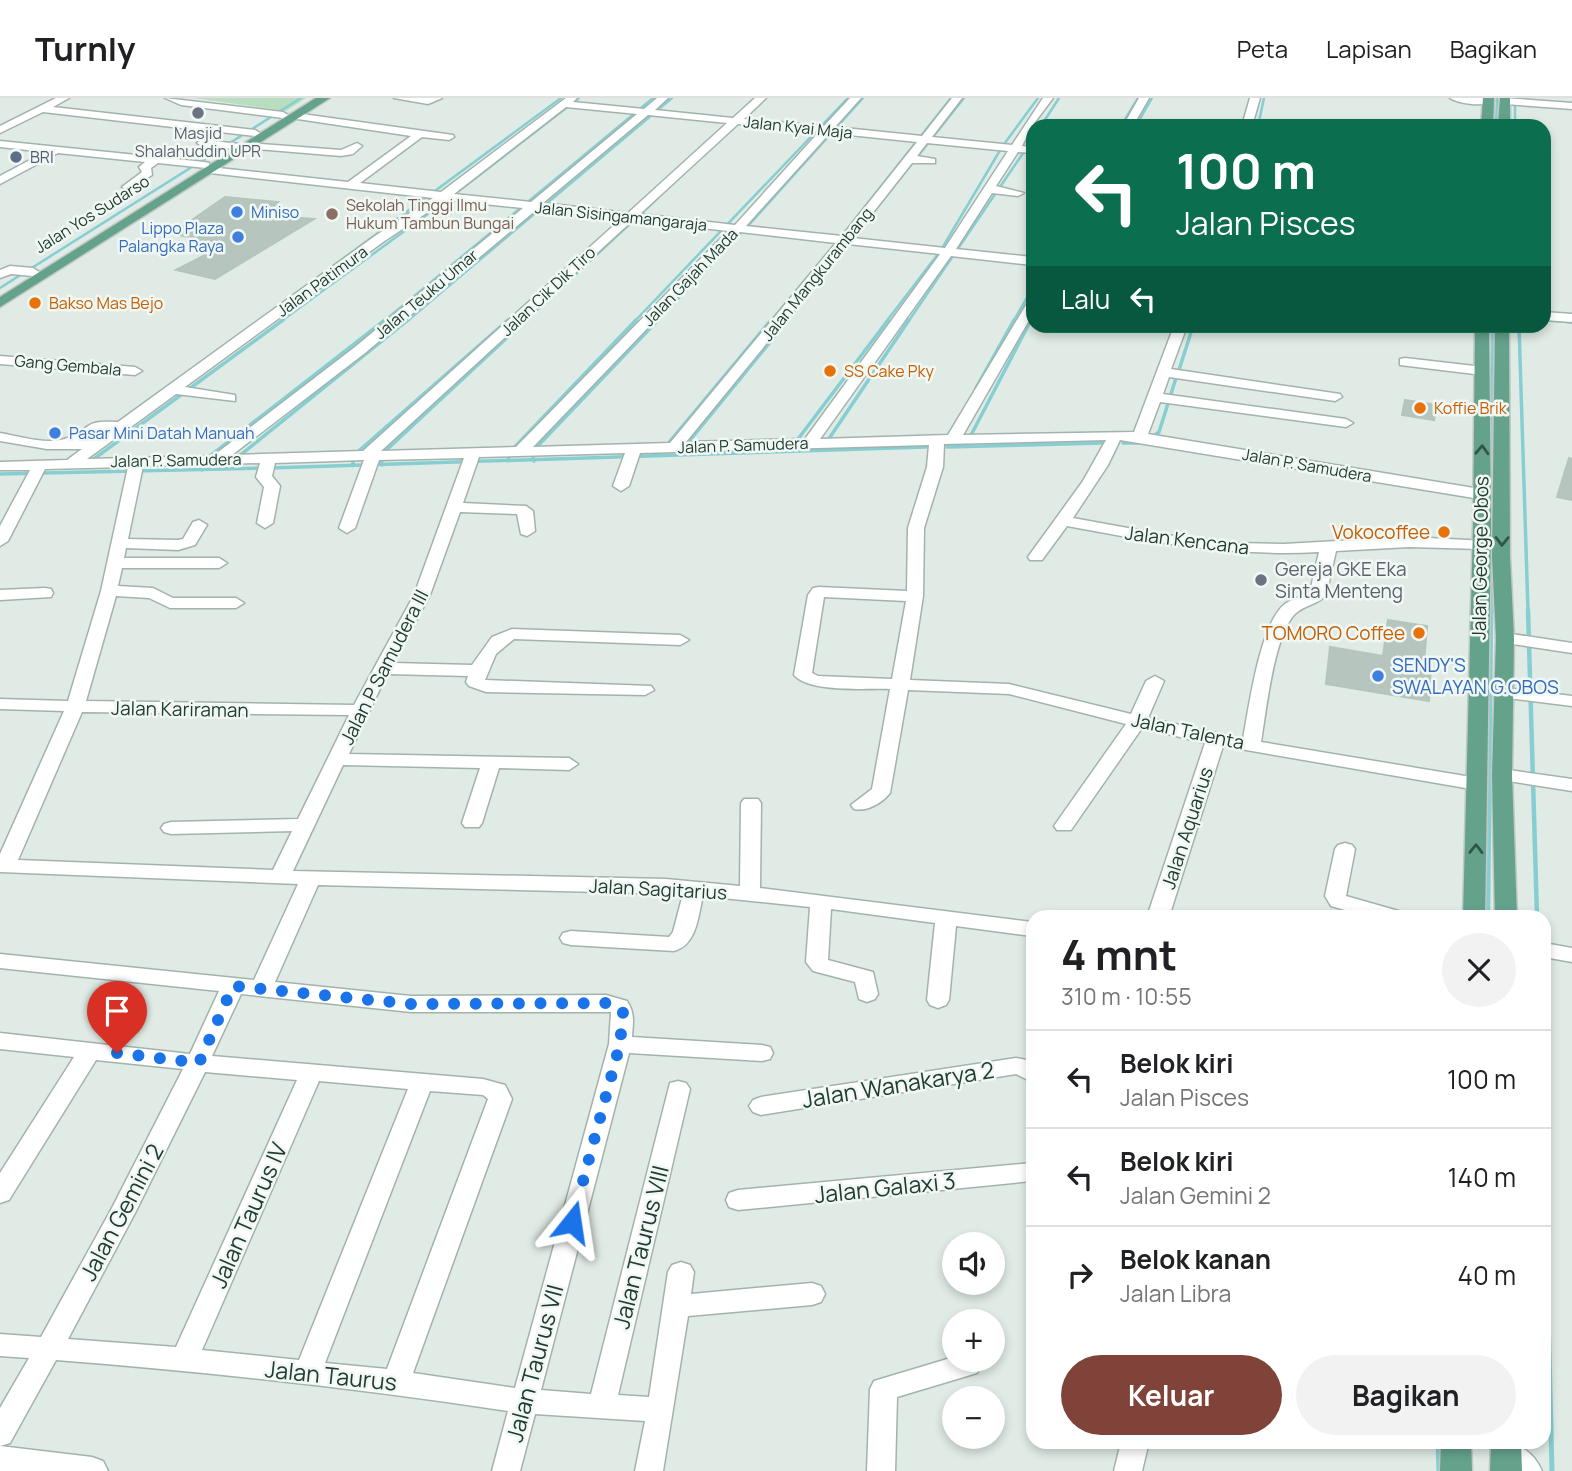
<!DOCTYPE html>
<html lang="id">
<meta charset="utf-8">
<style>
:root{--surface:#fff;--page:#f2f2f2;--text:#202124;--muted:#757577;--line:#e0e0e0;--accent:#7f433a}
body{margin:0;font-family:Manrope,sans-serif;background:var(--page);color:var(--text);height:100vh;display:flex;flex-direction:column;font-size:26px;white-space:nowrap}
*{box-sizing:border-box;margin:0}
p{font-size:23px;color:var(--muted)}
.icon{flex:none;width:38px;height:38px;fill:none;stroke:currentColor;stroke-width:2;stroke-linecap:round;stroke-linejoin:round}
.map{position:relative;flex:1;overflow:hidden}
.drawer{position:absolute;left:1026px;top:812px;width:525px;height:539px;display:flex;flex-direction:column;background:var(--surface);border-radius:21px;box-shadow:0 4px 10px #0003}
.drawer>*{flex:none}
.banner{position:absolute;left:1026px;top:21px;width:525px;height:214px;border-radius:21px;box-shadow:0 4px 10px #0003;background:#0b6e4f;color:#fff;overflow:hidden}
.buttons{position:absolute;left:942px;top:1134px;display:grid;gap:14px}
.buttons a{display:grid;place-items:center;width:63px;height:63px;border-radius:50%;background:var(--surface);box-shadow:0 4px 10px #0003;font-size:35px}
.pin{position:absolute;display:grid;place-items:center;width:60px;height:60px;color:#fff;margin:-72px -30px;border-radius:50% 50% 50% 0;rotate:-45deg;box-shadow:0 0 7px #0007}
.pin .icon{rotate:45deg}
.me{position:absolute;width:77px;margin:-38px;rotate:15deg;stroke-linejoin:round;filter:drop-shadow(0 0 5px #0008)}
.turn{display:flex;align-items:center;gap:24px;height:147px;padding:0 35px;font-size:32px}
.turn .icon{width:91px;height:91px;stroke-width:2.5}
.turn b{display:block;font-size:49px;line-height:60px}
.then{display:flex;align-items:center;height:66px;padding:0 35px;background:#0003;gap:14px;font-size:26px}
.round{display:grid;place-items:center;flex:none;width:74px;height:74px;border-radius:37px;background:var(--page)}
.head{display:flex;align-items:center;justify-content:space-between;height:119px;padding:0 35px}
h1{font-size:42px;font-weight:700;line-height:52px}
.button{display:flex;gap:14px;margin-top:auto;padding:14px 35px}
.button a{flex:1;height:80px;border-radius:42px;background:var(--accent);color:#fff;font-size:28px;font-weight:700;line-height:80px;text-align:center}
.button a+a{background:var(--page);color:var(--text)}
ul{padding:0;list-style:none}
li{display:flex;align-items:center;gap:21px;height:98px;padding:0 35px;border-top:2px solid var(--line)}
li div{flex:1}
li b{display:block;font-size:26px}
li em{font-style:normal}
header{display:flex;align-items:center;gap:42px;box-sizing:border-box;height:98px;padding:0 35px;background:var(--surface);border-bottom:2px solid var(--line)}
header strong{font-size:33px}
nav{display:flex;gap:38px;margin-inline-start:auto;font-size:24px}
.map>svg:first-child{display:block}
</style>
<header>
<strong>Turnly</strong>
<nav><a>Peta</a><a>Lapisan</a><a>Bagikan</a></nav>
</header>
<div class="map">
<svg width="1572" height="1373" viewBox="0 0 1572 1373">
<rect width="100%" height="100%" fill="#e0ebe5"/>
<path fill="#b9ddbf" d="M 193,0 L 306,0 L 286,13 Z"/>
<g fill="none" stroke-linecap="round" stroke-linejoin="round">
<path stroke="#87ced2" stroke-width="2.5" d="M 1510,0 L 1522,1
M 1515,3 L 1515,28
M 1041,28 L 1059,0
M 1121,28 L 1138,0
M 1136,28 L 1152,0
M 1258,28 L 1264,0
M 1496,28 L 1497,0
M 748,128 L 863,0
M 841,139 L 951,0
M 0,190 L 301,0
M 268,216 L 561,0
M 1544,222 L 1572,224
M 280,224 L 451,99 L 579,0
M 383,224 L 653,0
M 406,224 L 672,0
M 506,224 L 511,220
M 524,224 L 658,100
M 634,224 L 848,0
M 656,224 L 742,134
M 770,224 L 836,145
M 786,224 L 964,0
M 886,224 L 941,152 L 1002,49 L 1038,0
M 908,224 L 1032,42
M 1013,224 L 1032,191
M 1030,224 L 1032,221"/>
<path stroke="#87ced2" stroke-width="3.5" d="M 1550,222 L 1572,224
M 1519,228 L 1528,513
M 1179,272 L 1193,228
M 976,290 L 1014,222
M 1155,337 L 1159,334 L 1176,280
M 947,340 L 947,349 L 1102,345
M 969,341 L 1031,222
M 795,345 L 888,222
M 826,345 L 909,222
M 1123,345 L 1139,345
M 687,346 L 788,222
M 666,348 L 771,222
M 91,363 L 283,222
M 508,363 L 510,354 L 636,222
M 534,363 L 532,354 L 658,222
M 382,367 L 381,357 L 526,222
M 353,368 L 353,358 L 508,222
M 270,370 L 926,349
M 223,371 L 408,222
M 202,372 L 205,362 L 385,222
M 0,376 L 262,370
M 1491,513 L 1493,228"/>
<path stroke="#87ced2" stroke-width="4.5" d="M 1528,512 L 1537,819
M 1488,819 L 1491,512"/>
<path stroke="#87ced2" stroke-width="5" d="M 1544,1052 L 1552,1373
M 1438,1344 L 1439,1373"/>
</g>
<path fill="#b6c6be" stroke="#b3c5bc" stroke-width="2" d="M 225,99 L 278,104 L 264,117 L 314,121 L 215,181 L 176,172 L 207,156 L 186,151 L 202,141 L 172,136 Z
M 1405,302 L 1437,307 L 1434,322 L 1402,317 Z
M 1569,360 L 1572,361 L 1572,402 L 1557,399 Z
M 1388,522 L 1427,528 L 1424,565 L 1431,566 L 1429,603 L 1326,586 L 1330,549 L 1383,558 Z"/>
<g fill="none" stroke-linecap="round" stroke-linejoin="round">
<g stroke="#a3b3ac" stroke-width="3">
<path id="minor" d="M 56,0 L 69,0 L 53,9 L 255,32 L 260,35 L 255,38 L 220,34 L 220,38 L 213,43 L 239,46 L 239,50 L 235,51 L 202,48 L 197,45 L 208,37 L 207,33 L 43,14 L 0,35 L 0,28 Z
M 165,0 L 283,14 L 288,17 L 283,20 L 181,7 Z
M 394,0 L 442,0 L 428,6 Z
M 566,0 L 577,0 L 573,4 L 644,11 L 657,0 L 668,0 L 655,12 L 733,20 L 755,0 L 766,0 L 744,21 L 824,28 L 850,0 L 861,0 L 835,29 L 922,38 L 952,0 L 962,0 L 932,39 L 1012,47 L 1043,0 L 1053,0 L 1032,28 L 1022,48 L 1032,49 L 1032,55 L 1018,54 L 996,88 L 1024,95 L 1018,98 L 992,95 L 956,151 L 1032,159 L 1032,167 L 951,158 L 820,341 L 948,337 L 1026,207 L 1032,203 L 1032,217 L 963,337 L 1134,334 L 1174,228 L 1187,228 L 1171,271 L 1340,296 L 1342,299 L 1335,303 L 1169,279 L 1163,296 L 1346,321 L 1353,325 L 1346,329 L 1160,304 L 1148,336 L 1480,391 L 1488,396 L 1485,399 L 1480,401 L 1120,342 L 1108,367 L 1073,420 L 1166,437 L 1236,445 L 1284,446 L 1409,439 L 1487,443 L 1489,446 L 1481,451 L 1409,449 L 1336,453 L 1326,497 C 1318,507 1303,507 1294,517 C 1274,539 1266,613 1261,644 L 1477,680 L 1487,686 L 1477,692 L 1223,648 L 1169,819 L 1147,819 L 1205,645 L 1142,630 L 1071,732 L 1057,732 L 1054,728 L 1126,626 L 1009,596 L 908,592 L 890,695 C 882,705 867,714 854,711 L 851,707 L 872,691 L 890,591 C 866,590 810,595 794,577 L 808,497 L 813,490 L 819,489 L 907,493 L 908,430 L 927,369 L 929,347 L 640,355 L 629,388 L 621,393 L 613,388 L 625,355 L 479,359 L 463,405 L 526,408 L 533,413 L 535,433 L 527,438 L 521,436 L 517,416 L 460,414 L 430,497 L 393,565 L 472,567 L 492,539 L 512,531 L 680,537 L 689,542 L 680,547 L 514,541 L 496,556 L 485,582 L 651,588 L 654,592 L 645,597 L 486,594 L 469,588 L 466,584 L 468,578 L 387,576 L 349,656 L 569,660 L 578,666 L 569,672 L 499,670 L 482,725 L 479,729 L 465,729 L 462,725 L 480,670 L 343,667 L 293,773 L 666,781 L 740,788 L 741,705 L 744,701 L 758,701 L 761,705 L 760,790 L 1032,824 L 1032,838 L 956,828 L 949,902 L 946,907 L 938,910 L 930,907 L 927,902 L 935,825 L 831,811 L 828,862 L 873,874 L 878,896 L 875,901 L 867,904 L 859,901 L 855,884 L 813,873 L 806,864 L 810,809 L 703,798 C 698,818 697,847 674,853 L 571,847 L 563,845 L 560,840 L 563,835 L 571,833 L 669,839 L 673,834 L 683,796 L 318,787 L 275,884 L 411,898 L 606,897 L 627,903 C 635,915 633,924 632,939 L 762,947 L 770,949 L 773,955 L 770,961 L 762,963 L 629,955 L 541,1292 L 591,1296 L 670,985 L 678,983 L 686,985 L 690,991 L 618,1297 L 649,1299 L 668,1174 L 672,1167 L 681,1164 L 690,1167 L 694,1174 L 691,1196 L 812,1185 L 821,1188 L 825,1196 L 821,1204 L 812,1207 L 688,1218 L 663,1373 L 635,1373 L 645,1323 L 535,1316 L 520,1373 L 492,1373 L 508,1313 C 358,1290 208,1274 56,1262 L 10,1345 L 0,1348 L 0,1310 L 29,1260 L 0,1258 L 0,1236 L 41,1239 L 112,1110 L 183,971 L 96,962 L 9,1102 L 0,1105 L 0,1075 L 74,959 L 0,951 L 0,935 L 190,956 L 219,893 L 0,870 L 0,856 L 254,882 L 298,786 L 0,774 L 0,756 L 64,613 L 0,611 L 0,601 L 68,603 L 101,493 L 128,369 L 45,371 L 8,443 L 0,448 L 0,428 L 30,372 L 0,372 L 0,364 L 67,362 L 82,351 L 47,351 L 0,343 L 0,335 C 19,338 48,348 67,340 C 94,329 83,322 118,324 L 375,138 L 433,100 L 210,75 L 206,74 L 206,70 L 158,65 L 151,70 L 152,77 L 128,92 L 122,89 L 142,74 L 139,69 L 145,64 L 58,55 L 0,86 L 0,78 L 45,54 L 0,49 L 0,43 L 205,64 L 209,65 L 209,69 L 348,84 L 411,38 L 291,20 L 291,16 L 295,15 L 453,37 L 454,39 L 449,42 L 422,39 L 360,85 L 441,94 ZM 566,9 L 637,16 L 531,104 L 454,96 ZM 648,17 L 727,25 L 628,115 L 543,105 ZM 738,26 L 819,34 L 735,127 L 640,116 ZM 830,35 L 917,44 L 842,138 L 746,128 ZM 927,45 L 1008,53 L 945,150 L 853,140 L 912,65 L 935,65 L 935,61 L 917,58 ZM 446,102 L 523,110 L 355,249 L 213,358 L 87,361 L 176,296 L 235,303 L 235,297 L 185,289 L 383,144 ZM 536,112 L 621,121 L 363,353 L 232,357 L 365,255 ZM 633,122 L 728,133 L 516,349 L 381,353 ZM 740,134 L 836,145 L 670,345 L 533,349 ZM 848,146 L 940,156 L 805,341 L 686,344 ZM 100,332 L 108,332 L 92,343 L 84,342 ZM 1106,342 L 1083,383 L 1028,459 L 1030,462 L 1042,462 L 1067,428 C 1152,444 1233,459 1319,454 L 1310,494 C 1303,498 1292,501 1285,506 C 1260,525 1249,609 1243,641 L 1148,620 L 1164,583 L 1155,578 L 1146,583 L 1131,616 L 1009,586 L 910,582 L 923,498 L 924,430 L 943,369 L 944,346 ZM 464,360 L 414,497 L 354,607 L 86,603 L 116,498 L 149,500 L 170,510 L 236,510 L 244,505 L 236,500 L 173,500 L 153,490 L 118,488 L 122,470 L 219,470 L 227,465 L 219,460 L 124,460 L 126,450 L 178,452 L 195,447 L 207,427 L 199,422 L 193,424 L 183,441 L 178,442 L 128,441 L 143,368 L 260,365 L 256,379 L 264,389 L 257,425 L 265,430 L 273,425 L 280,388 L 272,378 L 275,365 L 364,362 L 339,430 L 347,435 L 355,430 L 379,362 ZM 824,499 L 906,503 L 892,581 L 818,578 L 812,575 ZM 82,614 L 349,617 L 298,721 L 171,724 L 164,726 L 161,730 L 164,734 L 171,736 L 292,733 L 273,772 L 18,762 ZM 241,896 L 411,914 L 611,914 L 609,946 L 515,1290 L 413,1275 L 512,1001 L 505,987 L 483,981 L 212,958 ZM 205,974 L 297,982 L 176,1249 L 68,1241 L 135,1115 ZM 319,983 L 408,991 L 299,1262 L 202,1252 ZM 430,993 L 483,997 L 488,1001 L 387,1271 L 325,1265 Z
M 1139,0 L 1149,0 L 1133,28 L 1123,28 Z
M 1250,0 L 1260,0 L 1252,28 L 1242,28 Z
M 248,45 L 341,52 L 357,45 L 362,48 L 353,56 L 341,58 L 244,50 L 244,46 Z
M 10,168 L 33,170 L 39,174 L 33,178 L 11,176 L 0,180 L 0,172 Z
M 0,258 L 135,269 L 142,273 L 135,277 L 0,266 Z
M 1405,260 L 1483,269 L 1490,273 L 1483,277 L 1400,267 L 1400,261 Z
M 45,490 L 51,491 L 53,495 L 51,499 L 0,502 L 0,492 Z
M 1505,535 L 1572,545 L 1572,555 L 1499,544 L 1496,540 L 1499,536 Z
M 1505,590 L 1572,598 L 1572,608 L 1499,599 L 1496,595 Z
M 1502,671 L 1572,681 L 1572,693 L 1495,681 L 1492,677 Z
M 1345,745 L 1352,747 L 1355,751 L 1346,798 L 1402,814 L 1406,819 L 1370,819 L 1331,808 L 1325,798 L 1335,751 L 1338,747 Z
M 1544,845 L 1572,850 L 1572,864 L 1544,859 Z
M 1016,960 L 1032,963 L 1032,984 L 1016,976 L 761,1017 L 753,1014 L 749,1008 L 753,1002 L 761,999 Z
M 1032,1065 L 1032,1083 L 738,1112 L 729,1109 L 726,1102 L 729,1095 L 738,1092 Z
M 954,1259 L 954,1262 L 978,1262 L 981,1267 L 977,1275 L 897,1299 L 895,1373 L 867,1373 L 870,1291 L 874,1283 Z
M 1121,1344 L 1149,1344 L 1142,1373 L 1114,1373 Z"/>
</g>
<g stroke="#a3b3ac" stroke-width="3">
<path id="tertiary" d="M 1450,0 L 1489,0 L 1494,3 C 1484,9 1459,6 1450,0 Z
M 1504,0 L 1572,5 L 1572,11 L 1505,6 L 1499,3 Z
M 1544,214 L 1572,216 L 1572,224 L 1544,222 Z
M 1499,1344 C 1519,1344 1534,1355 1542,1373 L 1505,1373 L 1495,1365 L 1491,1355 L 1495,1345 Z
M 0,1348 L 92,1359 L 103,1363 L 108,1373 L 0,1373 Z"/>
</g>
<g stroke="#c1c8c6" stroke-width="3">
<path id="primary" d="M 316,0 L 330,0 L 0,209 L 0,199 Z
M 1483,0 L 1494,0 L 1493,28 L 1481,28 Z
M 1500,0 L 1510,0 L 1510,28 L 1498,28 Z
M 1475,228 L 1489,228 L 1491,429 L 1485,819 L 1463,819 L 1473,429 Z
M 1495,228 L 1509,228 L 1510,459 L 1514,540 L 1512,677 L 1517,819 L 1495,819 L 1492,677 L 1496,540 L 1492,459 Z
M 1441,1344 L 1471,1344 L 1472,1373 L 1440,1373 Z
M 1491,1344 L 1521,1344 L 1522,1373 L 1490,1373 Z"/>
</g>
<use href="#minor" fill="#fff" fill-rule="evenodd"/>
<use href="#tertiary" fill="#fff" fill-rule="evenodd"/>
<use href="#primary" fill="#64a28c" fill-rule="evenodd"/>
</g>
<defs><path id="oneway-chevron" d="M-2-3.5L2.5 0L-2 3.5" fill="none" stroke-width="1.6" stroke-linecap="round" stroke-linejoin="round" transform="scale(1.75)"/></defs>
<g stroke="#325648">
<use href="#oneway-chevron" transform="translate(1482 352) rotate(-88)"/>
<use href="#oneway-chevron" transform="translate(1502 443) rotate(91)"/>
<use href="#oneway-chevron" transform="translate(1476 751) rotate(-89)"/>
</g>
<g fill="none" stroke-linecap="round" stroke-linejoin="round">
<path stroke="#1a73e8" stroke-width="12" stroke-dasharray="0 21.6" d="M 117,955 L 199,965 L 233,888 L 411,906 L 612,905 L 623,914 L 620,946 L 572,1124"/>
</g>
<g fill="#6b7280" stroke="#f1f8f4" stroke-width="2.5">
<circle cx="198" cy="15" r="7"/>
<circle cx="1261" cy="482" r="7"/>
</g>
<circle fill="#5c6f8a" stroke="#f1f8f4" stroke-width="2.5" cx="16" cy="59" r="7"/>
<g fill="#3f7fe0" stroke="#f1f8f4" stroke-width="2.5">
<circle cx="237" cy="114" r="7"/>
<circle cx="238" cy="139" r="7"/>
<circle cx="55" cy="335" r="7"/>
<circle cx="1378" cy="578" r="7"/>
</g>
<circle fill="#8d6e63" stroke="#f1f8f4" stroke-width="2.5" cx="332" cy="116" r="7"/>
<g fill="#e8710a" stroke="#f1f8f4" stroke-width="2.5">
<circle cx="35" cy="205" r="7"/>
<circle cx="830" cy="273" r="7"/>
<circle cx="1420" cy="310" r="7"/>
<circle cx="1444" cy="434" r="7"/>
<circle cx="1419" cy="535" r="7"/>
</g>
<g text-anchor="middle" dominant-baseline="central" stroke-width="5" stroke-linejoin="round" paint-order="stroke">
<g font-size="16" fill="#213c32" stroke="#f1f8f4">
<text transform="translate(798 29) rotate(6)">Jalan Kyai Maja</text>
<text transform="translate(92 116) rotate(-32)">Jalan Yos Sudarso</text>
<text transform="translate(621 118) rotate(6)">Jalan Sisingamangaraja</text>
<text transform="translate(817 176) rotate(-51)">Jalan Mangkurambang</text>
<text transform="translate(690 179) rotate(-46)">Jalan Gajah Mada</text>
<text transform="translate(322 183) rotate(-36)">Jalan Patimura</text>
<text transform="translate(548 193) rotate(-43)">Jalan Cik Dik Tiro</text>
<text transform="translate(426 196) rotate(-40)">Jalan Teuku Umar</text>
<text transform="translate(68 267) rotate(5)">Gang Gembala</text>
<text transform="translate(743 347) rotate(-2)">Jalan P. Samudera</text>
<text transform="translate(176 362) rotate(-1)">Jalan P. Samudera</text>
<text transform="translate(1307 367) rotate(10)">Jalan P. Samudera</text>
</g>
<g font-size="16" fill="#5b616d" stroke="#f1f8f4">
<text x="198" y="35">Masjid<tspan x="198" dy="18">Shalahuddin UPR</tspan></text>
</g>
<g font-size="16" fill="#4e5e75" stroke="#f1f8f4" text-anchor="start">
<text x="30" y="59">BRI</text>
</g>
<g font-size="16" fill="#785e54" stroke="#f1f8f4" text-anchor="start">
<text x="346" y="107">Sekolah Tinggi Ilmu<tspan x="346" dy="18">Hukum Tambun Bungai</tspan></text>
</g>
<g font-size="16" fill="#366cbe" stroke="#f1f8f4" text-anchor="start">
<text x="251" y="114">Miniso</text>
<text x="224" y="130" text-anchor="end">Lippo Plaza<tspan x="224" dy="18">Palangka Raya</tspan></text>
<text x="69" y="335">Pasar Mini Datah Manuah</text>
</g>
<g font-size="16" fill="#c56008" stroke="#f1f8f4" text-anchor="start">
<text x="49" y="205">Bakso Mas Bejo</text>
<text x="844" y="273">SS Cake Pky</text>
<text x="1434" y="310">Koffie Brik</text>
</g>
<g font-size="19" fill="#c56008" stroke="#f1f8f4" text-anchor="end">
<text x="1430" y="434">Vokocoffee</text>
<text x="1405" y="535">TOMORO Coffee</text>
</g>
<g font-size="19" fill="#213c32" stroke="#f1f8f4">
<text transform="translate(1187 442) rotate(7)">Jalan Kencana</text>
<text transform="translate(1480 460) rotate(-89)">Jalan George Obos</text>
<text transform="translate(384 569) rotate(-63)">Jalan P Samudera III</text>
<text transform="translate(180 611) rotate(1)">Jalan Kariraman</text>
<text transform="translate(1188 633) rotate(12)">Jalan Talenta</text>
<text transform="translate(1187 730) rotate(-72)">Jalan Aquarius</text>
<text transform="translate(658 791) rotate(3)">Jalan Sagitarius</text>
</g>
<g font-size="19" fill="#5b616d" stroke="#f1f8f4" text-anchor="start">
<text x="1275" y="471">Gereja GKE Eka<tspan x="1275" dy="22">Sinta Menteng</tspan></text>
</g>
<g font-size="19" fill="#366cbe" stroke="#f1f8f4" text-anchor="start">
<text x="1392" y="567">SENDY'S<tspan x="1392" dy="22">SWALAYAN G.OBOS</tspan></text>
</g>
<g font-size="23" fill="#213c32" stroke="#f1f8f4">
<text transform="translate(898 986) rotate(-9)">Jalan Wanakarya 2</text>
<text transform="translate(885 1089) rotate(-6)">Jalan Galaxi 3</text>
<text transform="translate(121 1114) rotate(-62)">Jalan Gemini 2</text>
<text transform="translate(248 1117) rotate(-66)">Jalan Taurus IV</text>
<text transform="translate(640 1149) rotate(-76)">Jalan Taurus VIII</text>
<text transform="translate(534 1265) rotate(-75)">Jalan Taurus VII</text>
<text transform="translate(331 1277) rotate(6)">Jalan Taurus</text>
</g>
</g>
</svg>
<div class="buttons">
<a><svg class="icon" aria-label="sound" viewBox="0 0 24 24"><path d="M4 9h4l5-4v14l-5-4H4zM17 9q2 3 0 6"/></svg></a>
<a>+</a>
<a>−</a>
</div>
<div class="pin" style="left:117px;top:955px;background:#d93025"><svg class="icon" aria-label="arrive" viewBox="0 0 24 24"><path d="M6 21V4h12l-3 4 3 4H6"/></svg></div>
<svg class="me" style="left:572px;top:1124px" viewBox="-20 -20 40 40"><path d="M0-17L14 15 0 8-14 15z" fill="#1a73e8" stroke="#fff" stroke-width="4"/></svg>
<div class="banner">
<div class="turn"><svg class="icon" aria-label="left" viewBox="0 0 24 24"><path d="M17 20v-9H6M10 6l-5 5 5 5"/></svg><div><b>100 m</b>Jalan Pisces</div></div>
<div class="then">Lalu<svg class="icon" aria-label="left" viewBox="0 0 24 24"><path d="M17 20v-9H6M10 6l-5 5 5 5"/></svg></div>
</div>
<section class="drawer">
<div class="head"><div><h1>4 mnt</h1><p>310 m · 10:55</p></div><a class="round"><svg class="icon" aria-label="close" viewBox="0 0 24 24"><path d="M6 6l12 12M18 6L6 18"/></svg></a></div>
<ul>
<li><svg class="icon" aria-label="left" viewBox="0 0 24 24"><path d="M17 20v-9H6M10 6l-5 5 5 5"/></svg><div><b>Belok kiri</b><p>Jalan Pisces</p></div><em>100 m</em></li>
<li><svg class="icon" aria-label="left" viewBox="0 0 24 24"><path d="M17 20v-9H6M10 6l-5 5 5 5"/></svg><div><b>Belok kiri</b><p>Jalan Gemini 2</p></div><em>140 m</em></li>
<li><svg class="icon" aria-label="right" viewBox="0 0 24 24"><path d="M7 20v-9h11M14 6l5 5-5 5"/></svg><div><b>Belok kanan</b><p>Jalan Libra</p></div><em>40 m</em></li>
</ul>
<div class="button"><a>Keluar</a><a>Bagikan</a></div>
</section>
</div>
